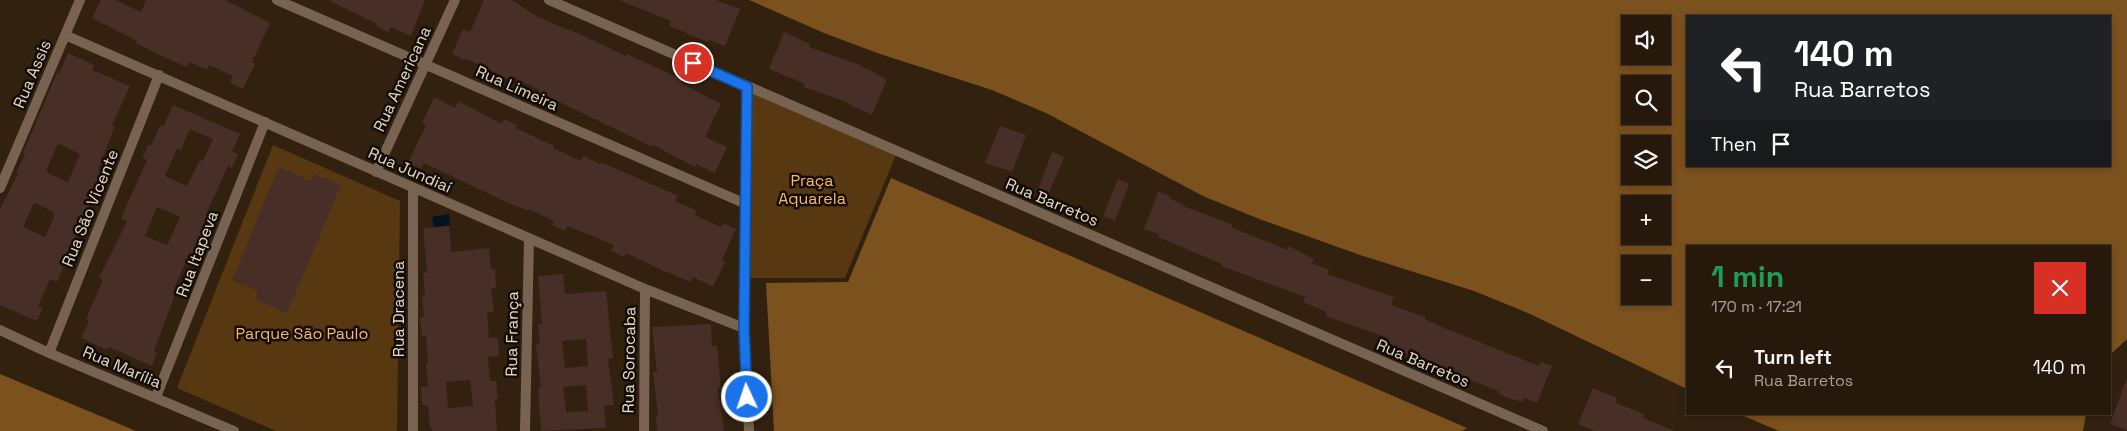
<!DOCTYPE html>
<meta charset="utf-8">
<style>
:root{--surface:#26190b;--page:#2e2214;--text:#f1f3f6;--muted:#a4a09d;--line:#42382c}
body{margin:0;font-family:"Space Grotesk",sans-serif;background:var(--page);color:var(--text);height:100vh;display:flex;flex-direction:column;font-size:19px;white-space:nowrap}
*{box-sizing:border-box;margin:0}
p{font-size:16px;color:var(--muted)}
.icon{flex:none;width:28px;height:28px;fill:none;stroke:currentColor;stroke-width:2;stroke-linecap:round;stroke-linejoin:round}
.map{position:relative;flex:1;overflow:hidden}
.side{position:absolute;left:1686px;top:245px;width:425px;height:170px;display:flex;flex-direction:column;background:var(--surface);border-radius:0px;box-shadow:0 2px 8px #0003,0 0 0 1px var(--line)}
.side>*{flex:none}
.hud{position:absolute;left:1686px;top:15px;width:425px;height:152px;border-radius:0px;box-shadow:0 2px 8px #0003,0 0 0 1px var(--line);background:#202124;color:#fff;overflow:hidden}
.tools{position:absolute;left:1621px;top:15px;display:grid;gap:10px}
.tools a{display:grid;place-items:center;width:50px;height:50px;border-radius:0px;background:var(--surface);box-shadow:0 2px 8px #0003,0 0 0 1px var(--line);font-size:25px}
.pin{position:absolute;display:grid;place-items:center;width:42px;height:42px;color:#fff;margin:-21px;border:2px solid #fff;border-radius:50%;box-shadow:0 1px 5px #0007}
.me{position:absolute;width:55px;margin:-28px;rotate:357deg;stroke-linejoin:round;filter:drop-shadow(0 0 4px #0008)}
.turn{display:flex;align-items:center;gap:18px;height:105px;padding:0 25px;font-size:22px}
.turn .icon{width:65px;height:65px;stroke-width:2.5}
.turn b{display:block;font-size:35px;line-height:42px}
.then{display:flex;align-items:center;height:48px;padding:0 25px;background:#0003;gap:10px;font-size:19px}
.round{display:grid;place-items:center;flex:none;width:52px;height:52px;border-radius:0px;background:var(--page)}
.head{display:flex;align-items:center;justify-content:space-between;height:85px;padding:0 25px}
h1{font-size:30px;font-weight:700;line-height:38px;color:#1e9e55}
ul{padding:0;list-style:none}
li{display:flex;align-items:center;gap:15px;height:75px;padding:0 25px}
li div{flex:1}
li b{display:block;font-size:19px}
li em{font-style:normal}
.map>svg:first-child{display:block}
</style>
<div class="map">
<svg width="2127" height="431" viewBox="0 0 2127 431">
<rect width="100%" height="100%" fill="#32210f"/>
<path fill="#583810" d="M 749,90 L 896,155 L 845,278 L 747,278 Z
M 273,145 L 400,201 L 397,431 L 276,431 L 177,388 Z"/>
<path fill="#7b511d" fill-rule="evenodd" d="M 749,0 L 2127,0 L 2127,339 L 2110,355 L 2110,246 L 1688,246 L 1687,389 L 1530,314 L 1474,291 L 1360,255 L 1262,220 L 1205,197 L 1046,113 L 992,90 L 880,54 L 824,33 ZM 1688,16 L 2110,16 L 2110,166 L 1688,166 ZM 1630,24 L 1662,24 L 1662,56 L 1630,56 ZM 1630,84 L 1662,84 L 1662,116 L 1630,116 ZM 1630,144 L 1662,144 L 1662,176 L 1630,176 ZM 1630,204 L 1662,204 L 1662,236 L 1630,236 ZM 1630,264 L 1662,264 L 1662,296 L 1630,296 Z
M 891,178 L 1467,428 L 1462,431 L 774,431 L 766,283 L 848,282 Z
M 0,374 L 136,431 L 0,431 Z
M 1739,414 L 2086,414 L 2083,431 L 1779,431 Z"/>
<path fill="#01151f" d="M 449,214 L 450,225 L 434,228 L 432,217 Z"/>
<path fill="#472e27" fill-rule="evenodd" d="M 101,0 L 115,0 L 141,12 L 146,0 L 225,0 L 270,23 L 252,62 L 255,64 L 243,89 L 230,83 L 233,76 L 209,65 L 207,70 L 189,62 L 186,67 L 155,53 L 136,43 L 137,41 L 92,18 Z
M 328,0 L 425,0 L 411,36 L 391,27 L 388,32 L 376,26 L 377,24 Z
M 484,0 L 512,0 L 536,16 L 568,30 L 569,29 L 626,56 L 627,54 L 683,80 L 681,83 L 721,104 L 705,137 L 727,147 L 715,173 L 696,164 L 695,167 L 653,145 L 652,147 L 636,139 L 551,98 L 550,100 L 537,94 L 539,90 L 511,76 L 510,80 L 465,58 L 465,60 L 452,54 L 463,29 L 470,32 Z
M 619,0 L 716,0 L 740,9 L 725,46 L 709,40 L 708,42 L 669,26 L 671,21 Z
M 784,32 L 810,44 L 809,47 L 863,66 L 862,67 L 874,72 L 874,73 L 887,79 L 872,115 L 848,104 L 849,103 L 804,87 L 805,84 L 769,69 Z
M 68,53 L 94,65 L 92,70 L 130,86 L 112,125 L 115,126 L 98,170 L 103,172 L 57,282 L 50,279 L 38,306 L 43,308 L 37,321 L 0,305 L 0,209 L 18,174 L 16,173 L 25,154 L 23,153 L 57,73 L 59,74 ZM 58,144 L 80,154 L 68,182 L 48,173 L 48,171 L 46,170 ZM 34,203 L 54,212 L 53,215 L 55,215 L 45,237 L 23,227 Z
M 434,97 L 455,108 L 458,101 L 502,124 L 504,119 L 517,125 L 516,128 L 554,146 L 553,148 L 581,161 L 583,156 L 600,164 L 601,162 L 665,190 L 678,196 L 675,201 L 696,210 L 695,215 L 721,227 L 723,223 L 736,229 L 722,260 L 725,262 L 713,287 L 693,277 L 690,282 L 668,272 L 668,273 L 626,253 L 624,257 L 611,251 L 614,245 L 568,226 L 565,231 L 552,225 L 554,221 L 529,209 L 528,211 L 504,201 L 424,163 L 421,169 L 408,163 L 426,125 L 422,123 Z
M 173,105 L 240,134 L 232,152 L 238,154 L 232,168 L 228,166 L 207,212 L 209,213 L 201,230 L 204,232 L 190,266 L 185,264 L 174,288 L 177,289 L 154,351 L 157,352 L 152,366 L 109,347 L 107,350 L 81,338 L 89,321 L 86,319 L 103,280 L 99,278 L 127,221 L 121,218 L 147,160 L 142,158 L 148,145 L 151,146 L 160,125 L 163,127 ZM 190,129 L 213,139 L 203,161 L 200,160 L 187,186 L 165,176 L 177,149 L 181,150 ZM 157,207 L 180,217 L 167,245 L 145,236 Z
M 1000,126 L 1026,135 L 1012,172 L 985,163 Z
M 1052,152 L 1064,157 L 1049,193 L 1038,189 Z
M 279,167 L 311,181 L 314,174 L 341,185 L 287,313 L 255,299 L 258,291 L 232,280 Z
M 1118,179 L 1129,184 L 1115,221 L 1103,216 Z
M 1158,192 L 1170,196 L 1169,198 L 1184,205 L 1183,206 L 1232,224 L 1231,227 L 1273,244 L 1287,250 L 1288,246 L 1299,251 L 1314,259 L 1312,263 L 1329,270 L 1327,274 L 1394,297 L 1391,305 L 1425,317 L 1425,319 L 1437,325 L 1539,366 L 1540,362 L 1552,366 L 1537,403 L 1524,398 L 1522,402 L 1508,398 L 1497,393 L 1498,391 L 1473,381 L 1423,363 L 1424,361 L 1385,345 L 1388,338 L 1326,316 L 1327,312 L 1303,302 L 1305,297 L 1221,266 L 1222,264 L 1158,237 L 1159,234 L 1144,229 Z
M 449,226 L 451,252 L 489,248 L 491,269 L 495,269 L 496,288 L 491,288 L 494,312 L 487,313 L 489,338 L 498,338 L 499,356 L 488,357 L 490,381 L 496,381 L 498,399 L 495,400 L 497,431 L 432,431 L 432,428 L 430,429 L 428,405 L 422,405 L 421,387 L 428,386 L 426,364 L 428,364 L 426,336 L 422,336 L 420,317 L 424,317 L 422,295 L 425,295 L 423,273 L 427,272 L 423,228 ZM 470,380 L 473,406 L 448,408 L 446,382 Z
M 563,274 L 565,294 L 606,291 L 613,358 L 608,359 L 614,405 L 604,406 L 606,428 L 541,431 L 538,388 L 541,387 L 536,345 L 540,344 L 538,324 L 542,324 L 538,276 ZM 586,339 L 588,366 L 565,368 L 562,341 ZM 586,385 L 588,411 L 566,412 L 563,387 Z
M 711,324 L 712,346 L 717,346 L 721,388 L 718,389 L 724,431 L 657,431 L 656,416 L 658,416 L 653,372 L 657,372 L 652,327 Z
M 2126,380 L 2127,380 L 2127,430 L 2110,424 Z
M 1593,388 L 1617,398 L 1616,403 L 1644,414 L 1643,418 L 1675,431 L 1594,431 L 1578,424 Z"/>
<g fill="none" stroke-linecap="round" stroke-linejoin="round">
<path stroke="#786251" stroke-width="10" d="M 277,0 L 746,204
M 549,0 L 1543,431
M 65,35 L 645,289 L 744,328
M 747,87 L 744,328 L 749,431
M 376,172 L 455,0
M 0,188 L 80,0
M 0,330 L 49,353 L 234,431
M 49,353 L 159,75
M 156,397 L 265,122
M 413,431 L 413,188
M 525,431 L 529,238
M 644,431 L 645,289"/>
</g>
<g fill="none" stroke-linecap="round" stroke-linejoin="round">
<g stroke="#114b97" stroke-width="12">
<path id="route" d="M 693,63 L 747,87 L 744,328 L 747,397"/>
</g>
<use href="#route" stroke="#1a73e8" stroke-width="9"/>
</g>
<g text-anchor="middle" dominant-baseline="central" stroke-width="5" stroke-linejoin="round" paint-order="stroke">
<g font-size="16" fill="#e6dacf" stroke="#140d06">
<text transform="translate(32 74) rotate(-67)">Rua Assis</text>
<text transform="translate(402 79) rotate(-65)">Rua Americana</text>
<text transform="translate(517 88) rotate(24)">Rua Limeira</text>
<text transform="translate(410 170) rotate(24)">Rua Jundiaí</text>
<text transform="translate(1052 202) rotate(23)">Rua Barretos</text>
<text transform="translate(90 208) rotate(-68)">Rua São Vicente</text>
<text transform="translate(197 254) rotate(-69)">Rua Itapeva</text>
<text transform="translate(398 309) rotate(-90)">Rua Dracena</text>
<text transform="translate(512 334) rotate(-89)">Rua França</text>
<text transform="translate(629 360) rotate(-89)">Rua Sorocaba</text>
<text transform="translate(1423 363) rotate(23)">Rua Barretos</text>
<text transform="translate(122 367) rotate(23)">Rua Marília</text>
</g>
<g font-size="16" fill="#f8b76f" stroke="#140d06">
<text x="812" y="180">Praça<tspan x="812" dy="18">Aquarela</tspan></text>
<text x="302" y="333">Parque São Paulo</text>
</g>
</g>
</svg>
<div class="tools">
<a><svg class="icon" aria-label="sound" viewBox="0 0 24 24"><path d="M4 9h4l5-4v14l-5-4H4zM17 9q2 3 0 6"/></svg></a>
<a><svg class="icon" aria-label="search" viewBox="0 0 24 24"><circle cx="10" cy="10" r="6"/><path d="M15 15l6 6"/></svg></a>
<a><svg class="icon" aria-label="layers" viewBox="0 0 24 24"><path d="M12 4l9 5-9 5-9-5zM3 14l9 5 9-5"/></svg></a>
<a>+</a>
<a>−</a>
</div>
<div class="pin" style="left:693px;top:63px;background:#d93025"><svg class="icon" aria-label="arrive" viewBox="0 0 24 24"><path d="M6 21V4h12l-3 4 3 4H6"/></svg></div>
<svg class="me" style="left:747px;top:397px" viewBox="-20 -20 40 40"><circle r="17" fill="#1a73e8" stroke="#fff" stroke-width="3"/><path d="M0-11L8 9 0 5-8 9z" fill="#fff"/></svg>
<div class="hud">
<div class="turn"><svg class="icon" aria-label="left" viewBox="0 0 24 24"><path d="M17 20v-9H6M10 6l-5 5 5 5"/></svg><div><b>140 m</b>Rua Barretos</div></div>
<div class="then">Then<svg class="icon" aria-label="arrive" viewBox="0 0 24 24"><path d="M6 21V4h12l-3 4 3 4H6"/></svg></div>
</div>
<section class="side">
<div class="head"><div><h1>1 min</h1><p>170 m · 17:21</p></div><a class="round" style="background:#d93025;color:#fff"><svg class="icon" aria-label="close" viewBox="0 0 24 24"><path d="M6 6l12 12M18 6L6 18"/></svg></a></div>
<ul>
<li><svg class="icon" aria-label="left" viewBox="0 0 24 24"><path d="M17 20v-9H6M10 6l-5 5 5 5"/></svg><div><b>Turn left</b><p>Rua Barretos</p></div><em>140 m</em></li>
</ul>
</section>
</div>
